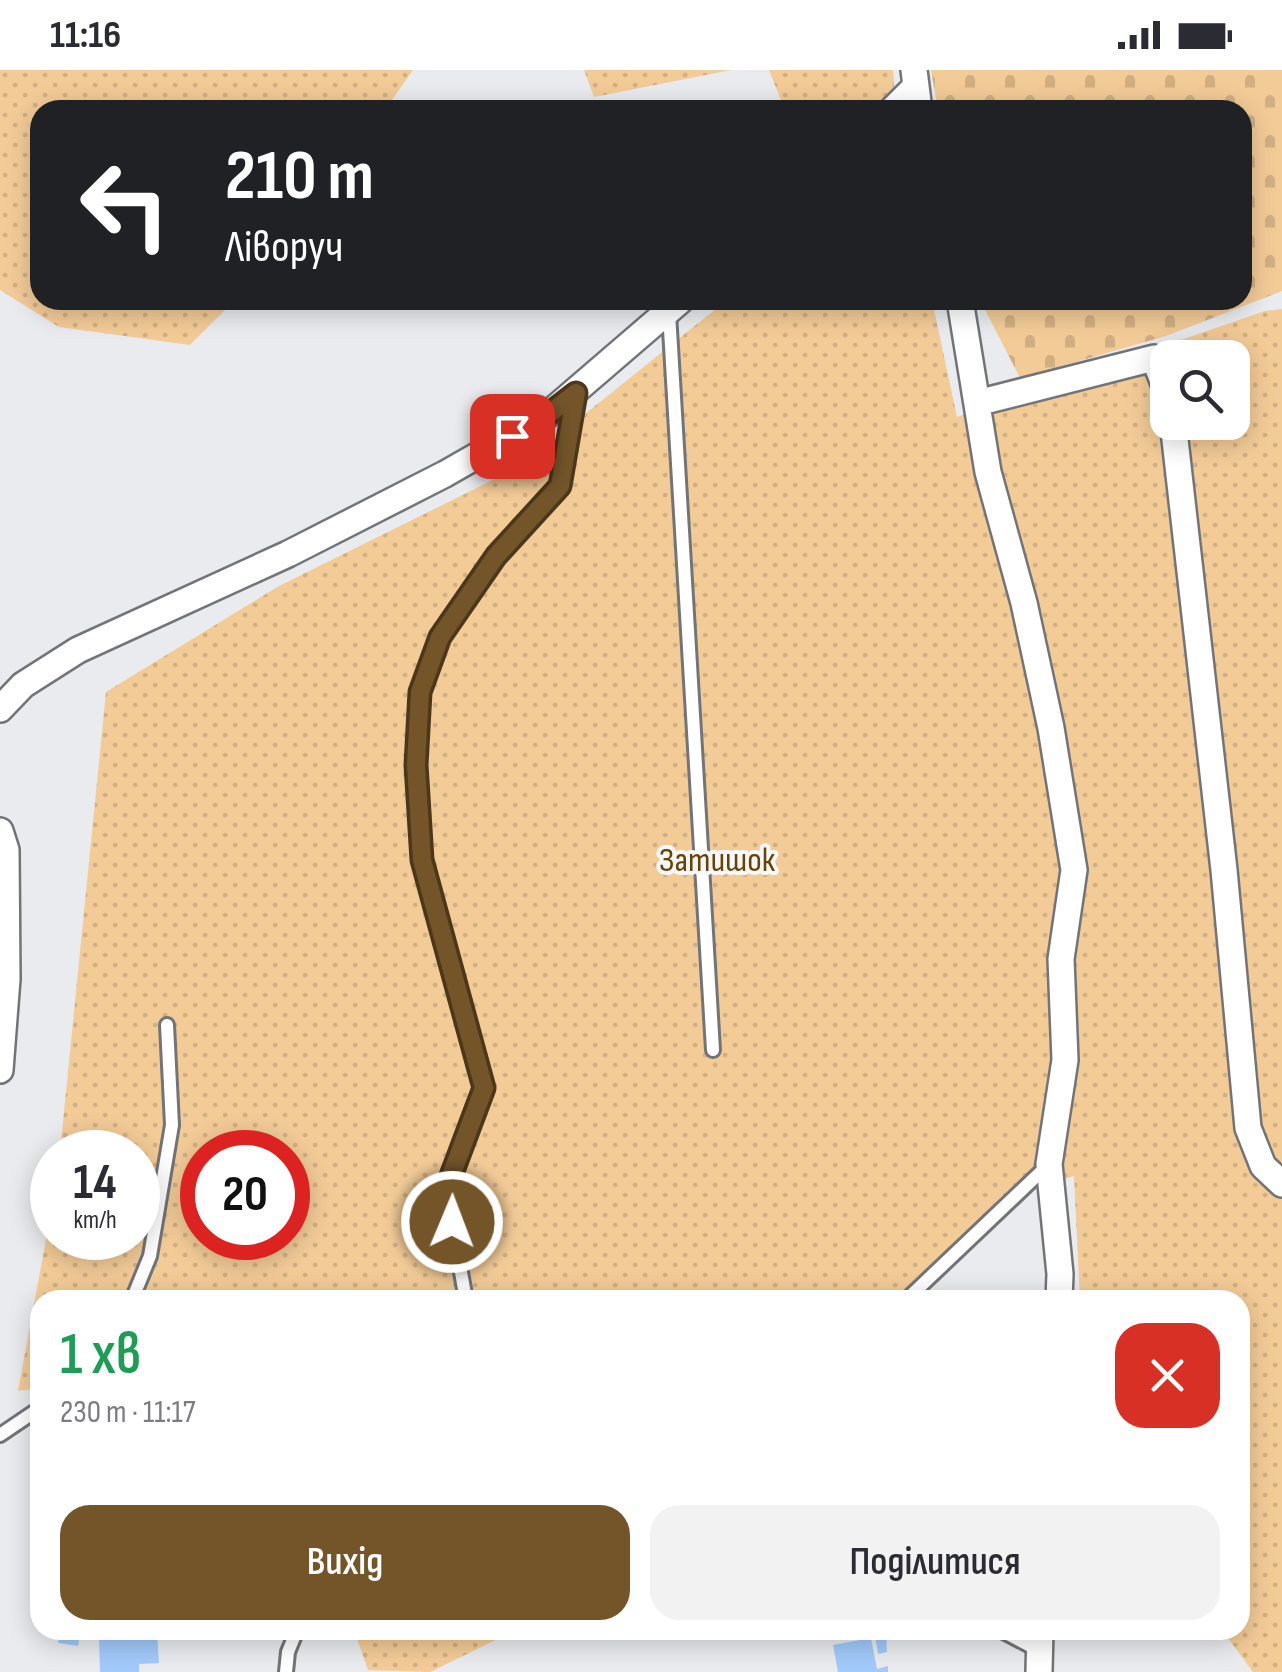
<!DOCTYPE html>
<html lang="uk">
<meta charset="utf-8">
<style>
:root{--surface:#fff;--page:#f2f2f3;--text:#2b2b33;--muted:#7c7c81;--accent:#74552a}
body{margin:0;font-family:"Sofia Sans Condensed",sans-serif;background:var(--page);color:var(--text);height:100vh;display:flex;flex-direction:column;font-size:38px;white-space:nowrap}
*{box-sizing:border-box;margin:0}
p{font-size:32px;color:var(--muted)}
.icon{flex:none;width:55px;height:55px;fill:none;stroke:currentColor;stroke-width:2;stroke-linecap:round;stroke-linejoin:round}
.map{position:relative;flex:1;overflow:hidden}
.panel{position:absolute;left:30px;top:1220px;width:1220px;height:350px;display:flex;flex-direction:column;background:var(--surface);border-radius:30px;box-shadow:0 5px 25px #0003}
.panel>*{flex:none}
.hud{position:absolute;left:30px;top:30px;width:1222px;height:210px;border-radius:30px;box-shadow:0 5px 25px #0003;background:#202124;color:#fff;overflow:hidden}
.tools{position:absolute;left:1150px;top:270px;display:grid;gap:20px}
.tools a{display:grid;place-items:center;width:100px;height:100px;border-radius:20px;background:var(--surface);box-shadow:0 5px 25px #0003;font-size:50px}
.speed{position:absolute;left:30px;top:1060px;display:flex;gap:20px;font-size:50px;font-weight:700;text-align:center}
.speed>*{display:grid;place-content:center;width:130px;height:130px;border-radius:50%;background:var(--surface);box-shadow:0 5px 25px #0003;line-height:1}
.speed small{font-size:25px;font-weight:400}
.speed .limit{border:15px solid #d22;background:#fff;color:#111}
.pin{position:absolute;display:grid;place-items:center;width:85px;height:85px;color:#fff;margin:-42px;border-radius:20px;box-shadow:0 5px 15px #0006}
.me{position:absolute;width:110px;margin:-55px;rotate:1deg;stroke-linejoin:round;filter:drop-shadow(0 0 8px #0008)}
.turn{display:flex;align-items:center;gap:35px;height:210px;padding:0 30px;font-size:45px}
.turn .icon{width:130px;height:130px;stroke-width:2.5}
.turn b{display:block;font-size:70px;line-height:85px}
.round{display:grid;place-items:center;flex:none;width:105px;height:105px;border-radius:30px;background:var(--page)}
.overview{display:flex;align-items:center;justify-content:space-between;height:170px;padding:0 30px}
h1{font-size:60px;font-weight:600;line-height:75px;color:#1e9e55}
.cta{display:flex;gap:20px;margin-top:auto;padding:20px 30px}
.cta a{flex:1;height:115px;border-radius:30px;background:var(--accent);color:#fff;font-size:40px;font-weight:600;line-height:115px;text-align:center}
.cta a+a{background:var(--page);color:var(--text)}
.status{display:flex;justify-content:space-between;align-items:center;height:70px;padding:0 50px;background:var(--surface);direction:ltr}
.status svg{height:28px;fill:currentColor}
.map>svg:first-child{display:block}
</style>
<div class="status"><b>11:16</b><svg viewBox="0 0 49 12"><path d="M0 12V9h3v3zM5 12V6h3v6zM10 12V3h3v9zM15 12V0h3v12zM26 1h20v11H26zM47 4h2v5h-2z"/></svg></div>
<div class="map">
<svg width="1282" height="1602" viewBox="0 0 1282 1602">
<defs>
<pattern id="cemetery-stones" width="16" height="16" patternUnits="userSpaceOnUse" patternTransform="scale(2.5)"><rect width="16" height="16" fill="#f3cb97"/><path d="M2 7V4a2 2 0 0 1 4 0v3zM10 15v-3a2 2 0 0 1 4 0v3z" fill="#d1af83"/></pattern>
<pattern id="garden-dots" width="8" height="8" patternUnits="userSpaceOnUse" patternTransform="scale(2.5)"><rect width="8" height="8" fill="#f3cb97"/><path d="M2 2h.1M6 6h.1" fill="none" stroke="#d1af83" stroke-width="1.8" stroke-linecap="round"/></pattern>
</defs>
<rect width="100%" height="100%" fill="#e9ebee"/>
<path fill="url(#cemetery-stones)" d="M 931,0 L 1282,0 L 1282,221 L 1166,266 L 1020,308 L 980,230 L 1242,230 L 1242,40 L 938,40 Z"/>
<path fill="url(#garden-dots)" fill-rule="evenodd" d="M 0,0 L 413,0 L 385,40 L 40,40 L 40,230 L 235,230 L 190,275 L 59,257 L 0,220 Z
M 584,0 L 731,0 L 594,27 Z
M 769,0 L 893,0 L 896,40 L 785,40 Z
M 727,230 L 932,230 L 957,347 L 1265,241 L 1282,239 L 1282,1602 L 1253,1602 L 1222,1560 L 1240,1560 L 1240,1230 L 1080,1230 L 1074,1106 L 1002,1128 L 904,1230 L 40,1230 L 40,1318 L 18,1321 L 52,1137 L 52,1168 L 138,1168 L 138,1082 L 60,1082 L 106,622 L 279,516 L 519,397 ZM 1168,288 L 1232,288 L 1232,352 L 1168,352 ZM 202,1082 L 288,1082 L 288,1168 L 202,1168 Z
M 354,1560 L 516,1560 L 430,1602 L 368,1600 Z"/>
<path fill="#a1c9fa" d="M 61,1560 L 81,1560 L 78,1576 L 58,1573 Z
M 874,1560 L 886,1560 L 887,1582 L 878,1584 Z
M 157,1563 L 159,1593 L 139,1594 L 139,1602 L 100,1602 L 99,1566 Z
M 871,1568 L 877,1599 L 888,1596 L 888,1602 L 838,1602 L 833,1575 Z"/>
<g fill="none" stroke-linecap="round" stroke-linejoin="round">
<g stroke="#727477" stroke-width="18">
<path id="service" d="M 669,243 L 713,980
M 132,1230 L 150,1186 L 172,1055 L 167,955
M 466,1230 L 452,1152 L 451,1106 L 484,1018 L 422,791 L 416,695 L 420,623 L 439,567 L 496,486 L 560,416 L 576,326
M 906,1230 L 1047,1096
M 0,1365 L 40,1338
M 1000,1560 L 1038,1580
M 286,1602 L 288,1582 L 297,1560"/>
</g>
<g stroke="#727477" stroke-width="30">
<path id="minor" d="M 914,0 L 919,40
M 892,40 L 914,18
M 960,230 L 988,402 L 1024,533 L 1051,658 L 1074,800 L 1061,889 L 1065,990 L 1049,1094 L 1060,1204 L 1059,1230
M 977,333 L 1154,288 L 1168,324
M 1173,352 L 1224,800 L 1248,1058 L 1263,1096 L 1282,1114
M 0,639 L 23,615 L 78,580 L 288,484 L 445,404 L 545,347 L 681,230
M 0,761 L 6,780 L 7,909 L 0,1000
M 1039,1602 L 1040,1560"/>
</g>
<use href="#service" stroke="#fff" stroke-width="12"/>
<use href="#minor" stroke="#fff" stroke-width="25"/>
</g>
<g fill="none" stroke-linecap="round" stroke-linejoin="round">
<g stroke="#4b371b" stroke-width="25">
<path id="route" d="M 452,1152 L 451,1106 L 484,1018 L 422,790 L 416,695 L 420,622 L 440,567 L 496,486 L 560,416 L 576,323 L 545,347 L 512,366"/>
</g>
<use href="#route" stroke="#74552a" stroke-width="18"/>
</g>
<g text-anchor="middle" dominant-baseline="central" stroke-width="8" stroke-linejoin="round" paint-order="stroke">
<g font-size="35" fill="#694300" stroke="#f6f8fb">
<text x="717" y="790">Затишок</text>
</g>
</g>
</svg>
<div class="tools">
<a><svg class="icon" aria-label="search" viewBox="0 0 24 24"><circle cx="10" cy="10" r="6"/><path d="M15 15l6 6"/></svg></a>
</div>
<div class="speed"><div>14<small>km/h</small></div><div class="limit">20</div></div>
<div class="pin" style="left:512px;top:366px;background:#d93025"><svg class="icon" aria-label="arrive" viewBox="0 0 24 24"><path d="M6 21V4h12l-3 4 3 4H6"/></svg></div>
<svg class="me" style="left:452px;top:1152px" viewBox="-20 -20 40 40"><circle r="17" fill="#74552a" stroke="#fff" stroke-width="3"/><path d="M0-11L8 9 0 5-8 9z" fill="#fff"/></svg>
<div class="hud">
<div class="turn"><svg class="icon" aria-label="left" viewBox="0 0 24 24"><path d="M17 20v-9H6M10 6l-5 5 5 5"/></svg><div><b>210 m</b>Ліворуч</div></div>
</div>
<section class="panel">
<div class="overview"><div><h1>1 хв</h1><p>230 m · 11:17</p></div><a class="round" style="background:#d93025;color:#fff"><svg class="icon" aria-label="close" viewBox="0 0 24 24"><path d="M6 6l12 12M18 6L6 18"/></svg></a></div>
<div class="cta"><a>Вихід</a><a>Поділитися</a></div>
</section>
</div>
